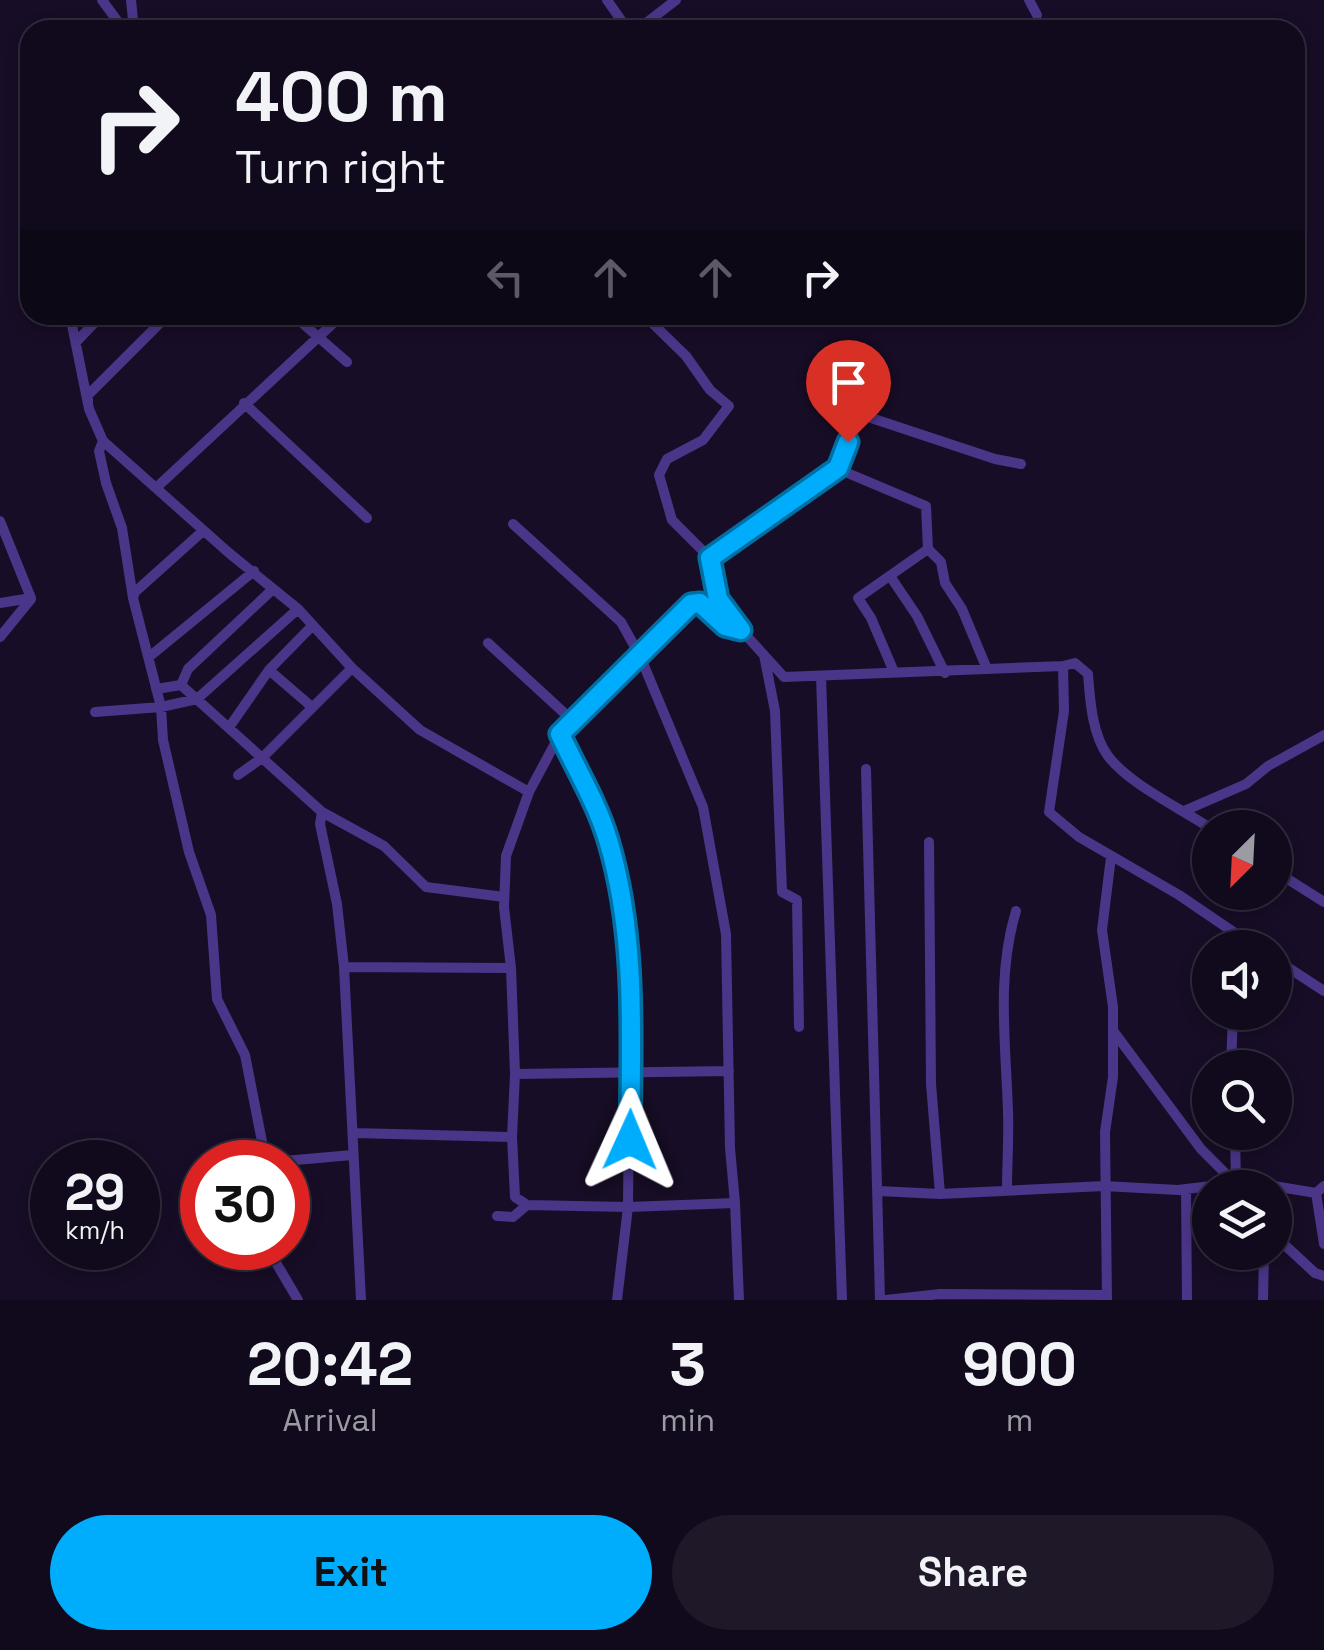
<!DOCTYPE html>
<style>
:root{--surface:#110a1c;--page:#1e1829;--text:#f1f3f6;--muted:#9c9aa3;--line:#302b3b;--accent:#00adfd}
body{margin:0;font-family:"Space Grotesk",sans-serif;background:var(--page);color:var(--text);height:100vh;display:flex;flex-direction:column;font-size:38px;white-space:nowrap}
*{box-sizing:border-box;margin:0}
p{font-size:32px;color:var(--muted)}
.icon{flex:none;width:55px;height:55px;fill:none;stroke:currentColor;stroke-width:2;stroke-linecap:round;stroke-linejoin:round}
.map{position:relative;height:1300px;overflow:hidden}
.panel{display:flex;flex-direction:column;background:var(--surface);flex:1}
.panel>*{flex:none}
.hud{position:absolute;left:20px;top:20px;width:1285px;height:305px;border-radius:30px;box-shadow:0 5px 15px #0003,0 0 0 2px var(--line);background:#110a1c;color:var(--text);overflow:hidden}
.needle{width:65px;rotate:204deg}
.buttons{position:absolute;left:1192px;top:810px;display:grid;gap:20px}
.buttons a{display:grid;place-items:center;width:100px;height:100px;border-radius:50%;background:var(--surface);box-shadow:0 5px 15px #0003,0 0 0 2px var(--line);font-size:50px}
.speed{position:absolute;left:30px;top:1140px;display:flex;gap:20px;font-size:50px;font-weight:700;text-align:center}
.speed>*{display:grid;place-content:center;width:130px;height:130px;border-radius:50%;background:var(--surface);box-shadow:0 5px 15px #0003,0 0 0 2px var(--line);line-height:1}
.speed small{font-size:25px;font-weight:400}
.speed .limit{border:15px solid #d22;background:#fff;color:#111}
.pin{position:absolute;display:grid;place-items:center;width:85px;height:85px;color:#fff;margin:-102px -42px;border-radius:50% 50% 50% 0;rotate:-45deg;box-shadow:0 0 10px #0007}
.pin .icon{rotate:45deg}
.me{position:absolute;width:110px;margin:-55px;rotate:1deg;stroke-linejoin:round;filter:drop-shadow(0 0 8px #0008)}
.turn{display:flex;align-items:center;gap:35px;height:210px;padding:0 50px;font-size:45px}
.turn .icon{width:130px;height:130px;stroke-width:2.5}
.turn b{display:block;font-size:70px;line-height:85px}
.lanes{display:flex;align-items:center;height:95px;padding:0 50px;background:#0003;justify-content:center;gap:50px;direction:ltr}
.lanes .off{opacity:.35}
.eta{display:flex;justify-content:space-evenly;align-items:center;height:170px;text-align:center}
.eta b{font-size:60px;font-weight:600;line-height:70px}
.cta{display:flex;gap:20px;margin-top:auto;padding:20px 50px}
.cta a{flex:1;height:115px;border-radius:60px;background:var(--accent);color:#111;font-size:40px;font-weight:600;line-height:115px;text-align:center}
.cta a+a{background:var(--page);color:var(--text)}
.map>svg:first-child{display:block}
</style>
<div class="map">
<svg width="1324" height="1300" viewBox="0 0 1324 1300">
<rect width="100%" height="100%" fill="#170d26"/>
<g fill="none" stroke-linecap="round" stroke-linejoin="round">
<path stroke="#4a3588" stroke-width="10" d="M 102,0 L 124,30
M 131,0 L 134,30
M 607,0 L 628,30
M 1029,0 L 1037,15
M 637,30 L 676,0
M 70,315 L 89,409 L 103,441 L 99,451 L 106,483 L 122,528 L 133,598 L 161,707 L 163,740 L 189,852 L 211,915 L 217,999 L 245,1055 L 266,1162
M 293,315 L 347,362
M 644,315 L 686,356 L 710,390 L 729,406 L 703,440 L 667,459 L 659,475 L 672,520 L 710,558 L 723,610 L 784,677 L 1063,666 L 1075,663 L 1088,674 C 1090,700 1092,734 1108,756 C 1129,784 1180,808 1210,828
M 76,342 L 102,315
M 88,403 L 88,395 L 168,315
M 244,403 L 367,518
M 103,441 L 229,553 L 298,609 L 352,668 L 420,730 L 529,792
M 838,469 L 926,506 L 928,549
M 157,487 L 342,315
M 0,521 L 31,598 L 0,603
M 513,524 L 621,622 L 640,656 L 703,807 L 726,934 L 730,1148 L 735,1203 L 628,1207 L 527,1205 L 515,1197 L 512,1137 L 515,1074 L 511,968 L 504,907 L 506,856 L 529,792 L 560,734
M 710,558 L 838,469 L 859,414 L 995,459 L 1021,464
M 890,576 L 917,616 L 945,673
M 133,598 L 135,592 L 203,531
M 0,637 L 31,599
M 488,643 L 573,721
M 764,655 L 775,711 L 782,892 L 797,900 L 799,1027
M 149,657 L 254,571
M 1063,666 L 1064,711 L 1049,812 L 1079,837 L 1179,895 L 1257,948
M 269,670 L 312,707
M 894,672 L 871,618 L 858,598 L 928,549 L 941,562 L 945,583 L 962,609 L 987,669
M 821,676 L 842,1300
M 181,685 L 322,812 L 384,846 L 426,887 L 504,897
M 156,689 L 181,685 L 188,669 L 273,589
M 95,712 L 161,707 L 197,699 L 298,609
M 230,726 L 269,670 L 313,625
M 866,769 L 880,1300
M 238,775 L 262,758 L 352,668
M 1184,811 L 1246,784 L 1268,766 L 1324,735
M 322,812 L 320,824 L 337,904 L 344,967 L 361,1300
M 929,842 L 931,1084 L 940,1194
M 1275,871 L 1324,902
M 1275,959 L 1324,991
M 344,967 L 511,968
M 1114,1032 L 1201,1149 L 1238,1186
M 1231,1068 L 1233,1012
M 515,1074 L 729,1071
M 354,1133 L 512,1137
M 273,1162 L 352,1155
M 1238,1180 L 1316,1193
M 1324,1186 L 1316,1193 L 1324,1244
M 1186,1189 L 1187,1300
M 1007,1190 C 1007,1164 1009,1138 1008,1112 C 1006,1044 996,977 1016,911
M 879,1191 L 940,1194 L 1104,1186 L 1178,1190 L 1236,1183 L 1235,1132
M 735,1203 L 739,1300
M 497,1216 L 513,1217 L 527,1205
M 1275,1236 L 1315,1273 L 1324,1276
M 273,1248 L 275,1261 L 298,1300
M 617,1300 L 628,1207 L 630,976 L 608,840 L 560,734 L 691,604 L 700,603 L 725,626 L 740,630
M 886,1300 L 940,1294 L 1107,1295
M 1107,1300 L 1105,1132 L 1113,1077 L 1113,1007 L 1102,930 L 1111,857
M 1263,1300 L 1264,1252"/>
</g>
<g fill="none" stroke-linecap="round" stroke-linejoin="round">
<g stroke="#0070a4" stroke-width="25">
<path id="route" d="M 630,1140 C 631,1040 637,936 608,840 C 597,803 576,769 560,734 L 691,604 L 700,603 L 725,626 L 741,630 L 718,599 L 710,558 L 838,468 L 848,442"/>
</g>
<use href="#route" stroke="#00adfd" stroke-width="18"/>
</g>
</svg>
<div class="buttons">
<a><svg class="needle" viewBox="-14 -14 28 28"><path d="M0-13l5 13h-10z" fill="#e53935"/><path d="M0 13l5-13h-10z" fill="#9c9aa3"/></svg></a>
<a><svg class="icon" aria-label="sound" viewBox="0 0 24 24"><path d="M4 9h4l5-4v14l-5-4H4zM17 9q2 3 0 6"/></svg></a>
<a><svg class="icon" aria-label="search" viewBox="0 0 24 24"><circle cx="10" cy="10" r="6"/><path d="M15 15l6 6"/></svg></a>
<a><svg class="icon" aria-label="layers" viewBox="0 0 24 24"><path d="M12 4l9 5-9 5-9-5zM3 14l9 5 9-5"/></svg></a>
</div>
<div class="speed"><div>29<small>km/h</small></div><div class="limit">30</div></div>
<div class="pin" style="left:848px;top:442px;background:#d93025"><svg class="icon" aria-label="arrive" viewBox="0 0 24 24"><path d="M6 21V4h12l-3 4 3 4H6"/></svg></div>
<svg class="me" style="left:630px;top:1140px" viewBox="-20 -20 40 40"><path d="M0-17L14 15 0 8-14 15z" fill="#00adfd" stroke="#fff" stroke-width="4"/></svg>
<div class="hud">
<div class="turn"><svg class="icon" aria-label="right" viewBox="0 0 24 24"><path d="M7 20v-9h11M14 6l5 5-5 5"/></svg><div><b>400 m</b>Turn right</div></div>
<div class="lanes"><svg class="icon off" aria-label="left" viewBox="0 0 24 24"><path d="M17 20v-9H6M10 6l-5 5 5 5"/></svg><svg class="icon off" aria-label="ahead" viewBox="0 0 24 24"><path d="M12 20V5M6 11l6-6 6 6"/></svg><svg class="icon off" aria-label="ahead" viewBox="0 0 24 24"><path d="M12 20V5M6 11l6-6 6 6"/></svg><svg class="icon" aria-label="right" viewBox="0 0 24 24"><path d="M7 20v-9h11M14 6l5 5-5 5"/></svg></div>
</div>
</div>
<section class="panel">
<div class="eta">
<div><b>20:42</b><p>Arrival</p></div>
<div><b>3</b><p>min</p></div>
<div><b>900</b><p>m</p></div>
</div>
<div class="cta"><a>Exit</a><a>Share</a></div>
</section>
